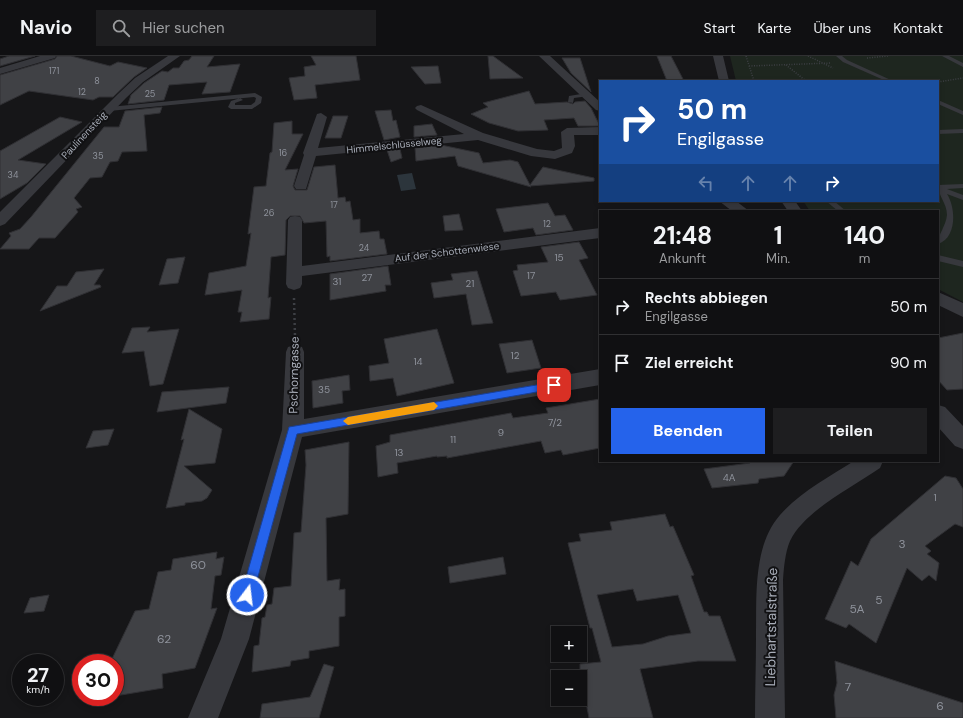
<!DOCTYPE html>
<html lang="de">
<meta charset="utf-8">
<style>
:root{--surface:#101012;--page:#1e1e20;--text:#f1f3f6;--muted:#9c9d9f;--line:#303032;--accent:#2563eb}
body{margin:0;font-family:"DM Sans",sans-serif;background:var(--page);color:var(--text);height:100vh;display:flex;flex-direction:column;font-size:15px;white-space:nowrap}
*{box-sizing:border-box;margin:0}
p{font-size:13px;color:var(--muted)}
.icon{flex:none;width:22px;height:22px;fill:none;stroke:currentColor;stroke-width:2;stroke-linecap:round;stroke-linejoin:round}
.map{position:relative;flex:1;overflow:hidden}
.sheet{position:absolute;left:599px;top:154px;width:340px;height:252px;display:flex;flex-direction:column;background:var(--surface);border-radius:0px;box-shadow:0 2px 6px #0003,0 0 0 1px var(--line)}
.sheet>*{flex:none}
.hud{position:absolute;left:599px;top:24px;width:340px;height:122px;border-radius:0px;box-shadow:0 2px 6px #0003,0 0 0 1px var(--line);background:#1a4fa0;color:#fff;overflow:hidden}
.buttons{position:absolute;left:551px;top:570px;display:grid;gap:8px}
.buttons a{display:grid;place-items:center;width:36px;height:36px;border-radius:0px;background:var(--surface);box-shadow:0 2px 6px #0003,0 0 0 1px var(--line);font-size:20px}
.speed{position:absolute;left:12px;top:598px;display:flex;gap:8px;font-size:20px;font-weight:700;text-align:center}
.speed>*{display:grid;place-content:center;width:52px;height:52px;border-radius:50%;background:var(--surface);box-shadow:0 2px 6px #0003,0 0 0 1px var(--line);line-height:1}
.speed small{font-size:10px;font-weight:400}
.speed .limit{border:6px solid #d22;background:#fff;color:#111}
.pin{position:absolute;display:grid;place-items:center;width:34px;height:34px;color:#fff;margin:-17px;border-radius:8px;box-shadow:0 2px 6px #0006}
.me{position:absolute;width:44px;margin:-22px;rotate:15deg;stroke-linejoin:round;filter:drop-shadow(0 0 3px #0008)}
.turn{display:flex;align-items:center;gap:14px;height:84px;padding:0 12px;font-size:18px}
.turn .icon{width:52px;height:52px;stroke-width:2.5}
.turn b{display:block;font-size:28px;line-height:34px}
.lanes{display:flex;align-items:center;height:38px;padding:0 12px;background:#0003;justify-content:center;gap:20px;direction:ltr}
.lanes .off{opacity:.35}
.eta{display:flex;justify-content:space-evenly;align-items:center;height:68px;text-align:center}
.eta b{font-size:24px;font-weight:700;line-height:28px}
.button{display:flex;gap:8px;margin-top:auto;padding:8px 12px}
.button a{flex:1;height:46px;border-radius:0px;background:var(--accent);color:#fff;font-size:16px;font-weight:700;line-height:46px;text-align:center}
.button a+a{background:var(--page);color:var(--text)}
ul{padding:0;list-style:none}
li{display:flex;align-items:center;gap:12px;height:56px;padding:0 12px;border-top:1px solid var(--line)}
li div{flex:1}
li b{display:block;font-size:15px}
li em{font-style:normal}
header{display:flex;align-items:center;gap:24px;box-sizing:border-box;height:56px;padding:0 20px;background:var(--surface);border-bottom:1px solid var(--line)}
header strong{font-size:19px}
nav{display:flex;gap:22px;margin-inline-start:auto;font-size:14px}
.search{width:280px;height:36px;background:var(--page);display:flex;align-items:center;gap:10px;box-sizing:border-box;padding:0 14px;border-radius:0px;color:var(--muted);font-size:15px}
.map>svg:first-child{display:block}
</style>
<header>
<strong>Navio</strong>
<div class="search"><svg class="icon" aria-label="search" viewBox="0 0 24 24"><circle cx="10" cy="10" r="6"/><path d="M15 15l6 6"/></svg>Hier suchen</div>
<nav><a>Start</a><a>Karte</a><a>Über uns</a><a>Kontakt</a></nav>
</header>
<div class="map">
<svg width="963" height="662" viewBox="0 0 963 662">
<rect width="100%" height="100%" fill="#161618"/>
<path fill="#1e261f" d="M 730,0 L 963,0 L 963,246 L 938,233 L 938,155 L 810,155 L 803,145 L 938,145 L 938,25 L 736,25 Z"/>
<path fill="#2c353c" d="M 412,117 L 416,133 L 401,135 L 397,119 Z"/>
<path fill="#404145" stroke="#303034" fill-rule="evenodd" d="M 9,0 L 35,0 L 0,10 L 0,3 Z
M 57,0 L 71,0 L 110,10 L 118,6 L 147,12 L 134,21 L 113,41 L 99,41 L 93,44 L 29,35 L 0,49 L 0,19 L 55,3 Z
M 192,0 L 214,0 L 207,11 L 240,8 L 230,36 L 202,38 L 207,26 L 169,29 L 164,44 L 128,48 L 131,39 L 144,27 L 162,15 L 168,16 L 173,12 L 179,12 L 184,5 L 189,4 Z
M 311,0 L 356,0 L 360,24 L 315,29 L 317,42 L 294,44 L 289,22 L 305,20 L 304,11 L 316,9 Z
M 488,0 L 493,0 L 523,22 L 490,23 Z
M 657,0 L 671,0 L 684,25 L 667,25 Z
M 562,2 L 580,2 L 591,36 L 571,17 Z
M 438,10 L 441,27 L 425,28 L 411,11 Z
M 529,35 L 535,48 L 567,46 L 573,48 L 575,46 L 585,45 L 591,52 L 600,70 L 578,70 L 574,62 L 544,64 L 548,74 L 518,75 L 489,67 L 471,58 L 488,51 L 483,47 Z
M 162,51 L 160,57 L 144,59 L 147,95 L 122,96 L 118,105 L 110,106 L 102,121 L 90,122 L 74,142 L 82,151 L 76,153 L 78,156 L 55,182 L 39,182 L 29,193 L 0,193 L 11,180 L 9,177 L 20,173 L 31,161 L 104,71 L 119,71 L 125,55 Z
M 391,54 L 393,65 L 396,64 L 400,81 L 384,84 L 375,55 Z
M 333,60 L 348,60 L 341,82 L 325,82 Z
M 60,61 L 82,66 L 18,104 L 46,108 L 27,127 L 0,143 L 0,95 Z
M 292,65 L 292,78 L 303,78 L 285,114 L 298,113 L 293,130 L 295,134 L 307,134 L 314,111 L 335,109 L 338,142 L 345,141 L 346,146 L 350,145 L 353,164 L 360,163 L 360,177 L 379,175 L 380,183 L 384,183 L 387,198 L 330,205 L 330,200 L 327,201 L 326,165 L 304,167 L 300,160 L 290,160 L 286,164 L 285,199 L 271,201 L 268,242 L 271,241 L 269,263 L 240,266 L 242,256 L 238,256 L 242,234 L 205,239 L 209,217 L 246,210 L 251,177 L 248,178 L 254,131 L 266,130 L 270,97 L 272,96 L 274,67 Z
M 432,68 L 437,79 L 414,81 L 414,70 Z
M 441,89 L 479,97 L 483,107 L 510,104 L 518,106 L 530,129 L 543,111 L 594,122 L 594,125 L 530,130 L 531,131 L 458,110 L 455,100 L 416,105 L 415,92 Z
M 400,93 L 402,102 L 391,106 L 387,94 Z
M 548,147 L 555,160 L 565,159 L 573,174 L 536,179 L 533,172 L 504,176 L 496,153 Z
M 459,158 L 463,174 L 445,175 L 443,160 Z
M 579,186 L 588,202 L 579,204 L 597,239 L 560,244 L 556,236 L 521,240 L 513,215 L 518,214 L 517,209 L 548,206 L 541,191 Z
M 185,201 L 178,227 L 159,229 L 167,203 Z
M 388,210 L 391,229 L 385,229 L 386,235 L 330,244 L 330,218 Z
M 104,213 L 94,229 L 100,229 L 101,231 L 40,255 L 57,230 L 67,230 L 76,216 Z
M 477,215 L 493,267 L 472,269 L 466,238 L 434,242 L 431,227 L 453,224 L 451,218 Z
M 150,271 L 147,276 L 179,273 L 163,328 L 150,330 L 144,295 L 122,297 L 132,272 Z
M 437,273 L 454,327 L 397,340 L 393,322 L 370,325 L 369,310 L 389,307 L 384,283 Z
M 963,277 L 963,333 L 947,334 L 938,324 L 938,282 Z
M 532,284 L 541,312 L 507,317 L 499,288 Z
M 349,319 L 350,334 L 342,335 L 343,347 L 313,352 L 312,325 Z
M 229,331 L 226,347 L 157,356 L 162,336 Z
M 600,343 L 600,392 L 563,399 L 561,394 L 545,397 L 541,385 L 447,402 L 447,400 L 437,401 L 437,400 L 397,407 L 398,417 L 378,421 L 376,390 L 390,386 L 390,379 L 511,357 L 513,362 L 548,357 L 546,352 Z
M 189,353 L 222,373 L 215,407 L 184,410 L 212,434 L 207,442 L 202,445 L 185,447 L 185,449 L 166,452 L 184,383 L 181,384 Z
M 114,373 L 108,389 L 86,392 L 93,375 Z
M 349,386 L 348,458 L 326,462 L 327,525 L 340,523 L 339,534 L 345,533 L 345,560 L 339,561 L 339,590 L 309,595 L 309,602 L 291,605 L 290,610 L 252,616 L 254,590 L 259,589 L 262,562 L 265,561 L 267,549 L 272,548 L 274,532 L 291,530 L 294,477 L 301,476 L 306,409 L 305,394 Z
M 749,405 L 794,405 L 784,420 L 759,423 L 758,427 L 712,432 L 704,413 L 750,407 Z
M 945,420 L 956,422 L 963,433 L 963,471 L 955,468 L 925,490 L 931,495 L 927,498 L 939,507 L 936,525 L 929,519 L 922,525 L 907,512 L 876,587 L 849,568 L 846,572 L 825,563 L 851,505 L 858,510 L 871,483 Z
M 665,458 L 670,471 L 673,470 L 694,519 L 691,520 L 704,556 L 707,556 L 709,560 L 720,560 L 736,605 L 698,605 L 640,613 L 653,662 L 589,662 L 584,636 L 580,636 L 580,608 L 601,606 L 592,572 L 590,572 L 568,487 L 581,485 L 579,478 L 612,474 L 610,466 ZM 633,533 L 637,545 L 678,539 L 691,577 L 668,580 L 643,588 L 612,591 L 597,539 Z
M 217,496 L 216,503 L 224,501 L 221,519 L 215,520 L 211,553 L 217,552 L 195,612 L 162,618 L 163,632 L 115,640 L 115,607 L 110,607 L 135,555 L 149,553 L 158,516 L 171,514 L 173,503 Z
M 503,501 L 506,518 L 450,527 L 448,511 Z
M 49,539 L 44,555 L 24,557 L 30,542 Z
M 835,605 L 963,647 L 963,662 L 836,662 L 834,639 L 837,627 Z
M 324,608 L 334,611 L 319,662 L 260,662 L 262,648 L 310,641 Z"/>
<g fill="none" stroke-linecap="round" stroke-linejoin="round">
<path stroke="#3d3f44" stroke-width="1.5" stroke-dasharray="1 1.5" stroke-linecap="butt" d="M 746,0 L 754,25
M 808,0 L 833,12
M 867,2 L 888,0
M 786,9 L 806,25
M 749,10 L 831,7
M 938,26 L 963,22"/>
<path stroke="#3d3f44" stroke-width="2.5" stroke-dasharray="2 3" stroke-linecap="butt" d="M 294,242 L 295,281"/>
<path fill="#37383d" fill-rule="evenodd" d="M 836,0 L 842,0 L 847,4 L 893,25 L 886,25 L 843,6 Z
M 942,0 L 949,0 L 963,7 L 963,11 Z
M 255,37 L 262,41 L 261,47 L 252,53 L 231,53 L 228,51 L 231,45 L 240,42 L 243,44 L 235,47 L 235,49 L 251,49 L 255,46 L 256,42 L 254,41 L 109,55 L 106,53 L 109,51 Z
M 587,37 L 590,39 L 589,40 L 574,42 L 573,47 L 568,46 L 569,40 Z
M 938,44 L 963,55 L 963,59 L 938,48 Z
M 963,73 L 963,77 L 938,78 L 938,74 Z
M 963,128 L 963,132 L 947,133 L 963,139 L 963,144 L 947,138 C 956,152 957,182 938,188 C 938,178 946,170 947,159 C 947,147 938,140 938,129 Z
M 826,145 L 834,145 L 846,155 L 838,155 Z
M 938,199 L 963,205 L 963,211 L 938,205 Z"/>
<path fill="#37383d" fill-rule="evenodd" d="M 40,0 L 56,0 L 55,2 L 0,18 L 0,12 Z
M 168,0 L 180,0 L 143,26 L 126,42 L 5,168 L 0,170 L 0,156 L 118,38 L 135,22 Z
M 539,0 L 550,0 L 600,46 L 600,55 L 596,54 Z
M 713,0 L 723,0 L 729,25 L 719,25 Z
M 421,49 L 483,77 L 537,93 L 554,95 L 562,92 L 561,76 L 567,72 L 600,71 L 600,79 L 574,79 L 575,90 L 572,97 L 555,103 L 531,100 L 478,84 L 316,100 L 306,133 L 296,133 L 294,130 L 304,99 L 303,97 L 317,58 L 321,57 L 327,61 L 318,92 L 464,78 L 417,54 L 415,52 L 417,50 Z
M 719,145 L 736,145 L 749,155 L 732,155 Z
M 781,145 L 795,145 L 802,155 L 788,155 Z
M 295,160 L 300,161 L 302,164 L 302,210 L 600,172 L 600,182 L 302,220 L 302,228 L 300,232 L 294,234 L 288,232 L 286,228 L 288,164 L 290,161 Z
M 938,236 L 963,247 L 963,261 L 938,249 Z
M 295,289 L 302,291 L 304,296 L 304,363 L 600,313 L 600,329 L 302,381 L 249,583 L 218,662 L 188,662 L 221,583 L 282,374 L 286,296 L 288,291 Z
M 938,349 L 945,351 L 963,370 L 963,393 L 955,390 L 938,371 Z
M 854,405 L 883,405 L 880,412 C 853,431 805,454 790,485 C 785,497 784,511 783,524 L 785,662 L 755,662 C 755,635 756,609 756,582 C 757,543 752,491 780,459 C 800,436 829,421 854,405 Z"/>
</g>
<path fill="#2563eb" stroke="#184099" d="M 554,326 L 558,329 L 554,333 L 297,378 L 253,539 L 252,543 L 247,545 L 243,543 L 241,539 L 289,371 Z"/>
<path fill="#f59e0b" d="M 434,346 L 438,350 L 434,354 L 348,369 L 343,365 L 348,361 Z"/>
<g text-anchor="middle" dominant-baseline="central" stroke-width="4" stroke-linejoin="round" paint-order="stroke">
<g font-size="9" fill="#8e929b">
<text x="54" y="15">171</text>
<text x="97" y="25">8</text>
<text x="82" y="36">12</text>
<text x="150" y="38">25</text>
<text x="283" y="97">16</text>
<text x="98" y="100">35</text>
<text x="13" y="119">34</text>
<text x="334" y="149">17</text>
<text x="269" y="157">26</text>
<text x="547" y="168">12</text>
<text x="364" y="192">24</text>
</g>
<g font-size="10" fill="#a8adb8" stroke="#111113">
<text transform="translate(84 79) rotate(-47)">Paulinensteig</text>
<text transform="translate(394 89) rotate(-6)">Himmelschlüsselweg</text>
<text transform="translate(447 196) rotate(-7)">Auf der Schottenwiese</text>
</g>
<g font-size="10" fill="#8e929b">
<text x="559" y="201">15</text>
<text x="531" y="219">17</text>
<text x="367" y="221">27</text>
<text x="337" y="225">31</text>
<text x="470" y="227">21</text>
<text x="515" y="299">12</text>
<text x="418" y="305">14</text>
<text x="324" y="333">35</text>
<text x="555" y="366">7/2</text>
<text x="501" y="376">9</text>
<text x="453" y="383">11</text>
<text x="399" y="396">13</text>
<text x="729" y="421">4A</text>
<text x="935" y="441">1</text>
</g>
<g font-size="12" fill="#a8adb8" stroke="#111113">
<text transform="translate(294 319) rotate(-89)">Pschorngasse</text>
</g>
<g font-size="12" fill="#8e929b">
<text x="902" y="488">3</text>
<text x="198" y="509">60</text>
<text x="879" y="544">5</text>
<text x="857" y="553">5A</text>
<text x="164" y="583">62</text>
<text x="848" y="631">7</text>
<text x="940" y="650">6</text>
</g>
<g font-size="14" fill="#a8adb8" stroke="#111113">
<text transform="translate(771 571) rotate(-89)">Liebhartstalstraße</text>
</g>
</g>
</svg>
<div class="buttons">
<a>+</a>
<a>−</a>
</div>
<div class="speed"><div>27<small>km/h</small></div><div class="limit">30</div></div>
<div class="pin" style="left:554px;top:329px;background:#d93025"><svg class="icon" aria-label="arrive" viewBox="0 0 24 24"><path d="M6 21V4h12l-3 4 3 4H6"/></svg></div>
<svg class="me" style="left:247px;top:539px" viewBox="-20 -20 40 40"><circle r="17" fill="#2563eb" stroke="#fff" stroke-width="3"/><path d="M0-11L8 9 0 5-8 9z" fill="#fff"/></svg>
<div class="hud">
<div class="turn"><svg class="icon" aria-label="right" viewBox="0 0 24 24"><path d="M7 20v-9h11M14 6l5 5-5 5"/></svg><div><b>50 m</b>Engilgasse</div></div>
<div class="lanes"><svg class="icon off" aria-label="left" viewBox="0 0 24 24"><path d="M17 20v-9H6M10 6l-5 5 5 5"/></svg><svg class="icon off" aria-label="ahead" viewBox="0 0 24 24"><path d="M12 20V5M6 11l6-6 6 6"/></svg><svg class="icon off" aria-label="ahead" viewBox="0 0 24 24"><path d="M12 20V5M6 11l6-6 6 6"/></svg><svg class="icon" aria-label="right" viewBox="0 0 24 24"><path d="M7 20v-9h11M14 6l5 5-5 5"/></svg></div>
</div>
<section class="sheet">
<div class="eta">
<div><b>21:48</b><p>Ankunft</p></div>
<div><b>1</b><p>Min.</p></div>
<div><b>140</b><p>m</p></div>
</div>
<ul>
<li><svg class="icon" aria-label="right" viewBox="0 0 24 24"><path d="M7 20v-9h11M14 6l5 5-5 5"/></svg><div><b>Rechts abbiegen</b><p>Engilgasse</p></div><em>50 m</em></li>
<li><svg class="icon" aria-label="arrive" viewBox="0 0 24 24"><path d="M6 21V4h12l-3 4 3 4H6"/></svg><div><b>Ziel erreicht</b></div><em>90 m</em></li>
</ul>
<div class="button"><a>Beenden</a><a>Teilen</a></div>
</section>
</div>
